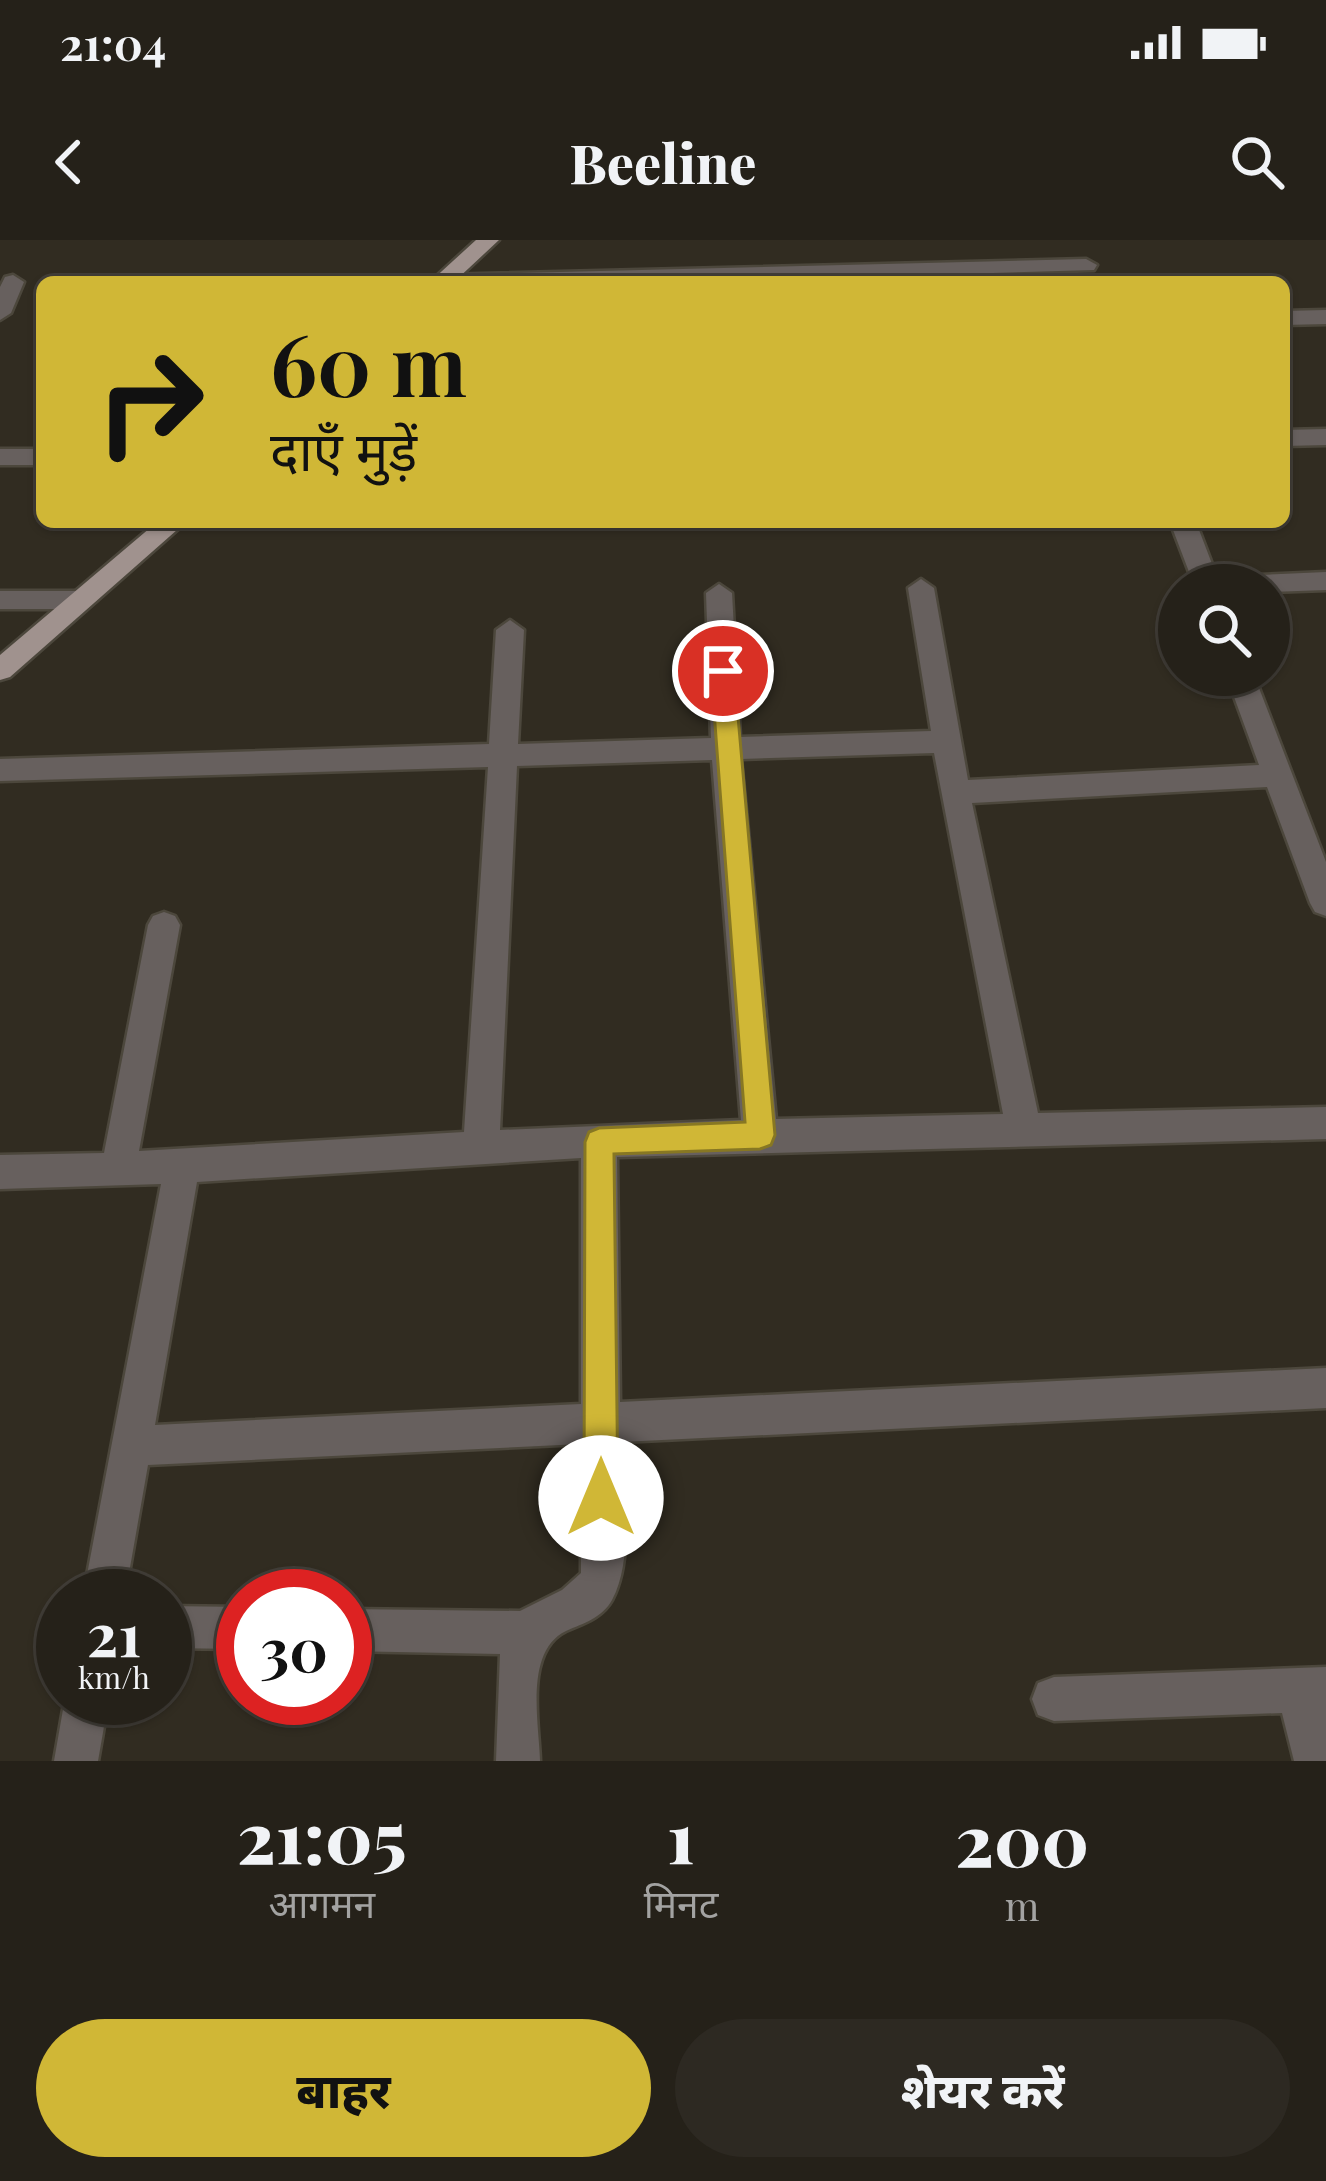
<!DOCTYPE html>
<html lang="hi">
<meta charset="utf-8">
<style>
:root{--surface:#252119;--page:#2d2922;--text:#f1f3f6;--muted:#a3a3a2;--line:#423e38;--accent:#d0b736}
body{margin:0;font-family:"Playfair Display","Noto Sans Devanagari",serif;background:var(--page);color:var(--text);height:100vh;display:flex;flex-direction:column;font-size:45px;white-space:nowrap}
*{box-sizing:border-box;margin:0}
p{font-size:39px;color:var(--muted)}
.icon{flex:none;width:66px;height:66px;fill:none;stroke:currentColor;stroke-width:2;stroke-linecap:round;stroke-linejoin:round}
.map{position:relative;height:1521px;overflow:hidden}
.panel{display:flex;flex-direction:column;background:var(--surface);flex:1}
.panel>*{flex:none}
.hud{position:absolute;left:36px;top:36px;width:1254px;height:252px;border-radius:18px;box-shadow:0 3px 9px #0004,0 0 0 3px var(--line);background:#d0b736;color:#111;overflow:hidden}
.controls{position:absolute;left:1158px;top:324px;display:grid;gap:24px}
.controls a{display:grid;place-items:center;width:132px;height:132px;border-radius:50%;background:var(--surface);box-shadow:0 3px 9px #0004,0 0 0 3px var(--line);font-size:60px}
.speed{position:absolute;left:36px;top:1329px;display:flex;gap:24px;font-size:60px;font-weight:700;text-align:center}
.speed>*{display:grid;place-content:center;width:156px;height:156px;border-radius:50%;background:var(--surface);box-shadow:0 3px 9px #0004,0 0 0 3px var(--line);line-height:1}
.speed small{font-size:30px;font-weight:400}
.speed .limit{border:18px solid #d22;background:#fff;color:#111}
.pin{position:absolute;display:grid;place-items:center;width:102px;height:102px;color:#fff;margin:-51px;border:6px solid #fff;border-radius:50%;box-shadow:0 3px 12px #0007}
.me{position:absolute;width:132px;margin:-66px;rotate:0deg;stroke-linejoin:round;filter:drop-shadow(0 0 9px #0008)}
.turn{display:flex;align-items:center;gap:42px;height:252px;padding:0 36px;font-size:54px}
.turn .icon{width:156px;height:156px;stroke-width:2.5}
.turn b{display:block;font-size:84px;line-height:102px}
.eta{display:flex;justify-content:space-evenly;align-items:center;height:204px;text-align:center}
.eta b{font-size:72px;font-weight:800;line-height:84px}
.button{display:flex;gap:24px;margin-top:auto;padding:24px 36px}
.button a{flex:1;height:138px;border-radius:72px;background:var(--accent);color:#111;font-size:48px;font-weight:800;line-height:138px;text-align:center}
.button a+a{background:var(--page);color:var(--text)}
.status{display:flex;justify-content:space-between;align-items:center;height:84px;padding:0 60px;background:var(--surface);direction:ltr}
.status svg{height:33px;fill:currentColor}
header{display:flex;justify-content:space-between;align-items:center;height:156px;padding:0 36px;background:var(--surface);font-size:54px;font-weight:800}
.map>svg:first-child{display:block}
</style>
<div class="status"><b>21:04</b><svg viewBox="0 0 49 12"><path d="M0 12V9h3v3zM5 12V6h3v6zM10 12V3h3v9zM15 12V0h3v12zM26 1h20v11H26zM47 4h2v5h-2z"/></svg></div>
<header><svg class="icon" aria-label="back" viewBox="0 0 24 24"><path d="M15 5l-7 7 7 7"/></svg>Beeline<svg class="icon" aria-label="search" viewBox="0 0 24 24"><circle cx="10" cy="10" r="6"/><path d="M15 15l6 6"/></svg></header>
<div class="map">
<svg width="1326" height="1521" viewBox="0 0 1326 1521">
<rect width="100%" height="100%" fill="#312c21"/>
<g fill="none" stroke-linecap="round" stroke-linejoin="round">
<g stroke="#4c473c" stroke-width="5">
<path id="minor" d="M 1086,19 L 1097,25 L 1094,30 L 687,42 L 430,42 L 441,35 Z
M 13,35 L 24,42 L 11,73 L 0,80 L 0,47 L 5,37 Z
M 1326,70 L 1326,84 L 1284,85 L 1284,71 Z
M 1326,189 L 1326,205 L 1284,206 L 1284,190 Z
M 0,209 L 42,209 L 42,225 L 0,225 Z
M 1170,282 L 1196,282 L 1217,337 L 1326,332 L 1326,350 L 1269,352 L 1269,345 L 1194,345 Z
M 921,339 L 934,348 L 968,540 L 1259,525 L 1226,435 L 1254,435 L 1326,622 L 1326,676 L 1315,672 L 1310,663 L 1267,547 L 972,563 L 1038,873 L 1326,867 L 1326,899 L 617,917 L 620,1162 L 1326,1128 L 1326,1168 L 621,1202 C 622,1250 635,1317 612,1360 C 602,1378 584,1383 566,1391 C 524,1411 539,1483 540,1521 L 496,1521 L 500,1414 L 345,1411 L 345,1369 L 520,1371 L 562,1350 L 581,1333 L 581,1204 L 148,1225 L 125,1356 L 83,1356 L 161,944 L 0,949 L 0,915 L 104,913 L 148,685 L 153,676 L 164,672 L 175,676 L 180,685 L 139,911 L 464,892 L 488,527 L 0,541 L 0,519 L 489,504 L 496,390 L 510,380 L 524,390 L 518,504 L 711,498 L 706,353 L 719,344 L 732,353 L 740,497 L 931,491 L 908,348 ZM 934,513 L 1003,874 L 776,879 L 741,519 ZM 712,520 L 741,880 L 500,890 L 517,526 ZM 581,918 L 581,1164 L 155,1185 L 197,942 Z
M 0,351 L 84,351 L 97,360 L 84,369 L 0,369 Z
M 165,1366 L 243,1367 L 243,1409 L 165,1408 Z
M 1326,1427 L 1326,1521 L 1294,1521 L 1282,1473 L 1054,1481 L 1038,1475 L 1032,1459 L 1038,1443 L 1054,1437 Z
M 65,1458 L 109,1458 L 98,1521 L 54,1521 Z"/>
</g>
<g stroke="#4c473c" stroke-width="5">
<path id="primary" d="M 476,0 L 499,0 L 454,42 L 430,42 Z
M 157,282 L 186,282 L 10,437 L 0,440 L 0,415 Z"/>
</g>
<use href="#minor" fill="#67605e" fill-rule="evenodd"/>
<use href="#primary" fill="#a0928e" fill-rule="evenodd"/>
</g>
<path fill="#d0b736" stroke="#877723" stroke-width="3" d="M 723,423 L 734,431 L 775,895 L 771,905 L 760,909 L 614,914 L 618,1258 L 613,1270 L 601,1274 L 589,1270 L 584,1258 L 585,902 L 589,892 L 599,888 L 745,882 L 711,431 Z"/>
</svg>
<div class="controls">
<a><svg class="icon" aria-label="search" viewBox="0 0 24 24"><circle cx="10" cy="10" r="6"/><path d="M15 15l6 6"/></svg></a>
</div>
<div class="speed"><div>21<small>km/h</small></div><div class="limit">30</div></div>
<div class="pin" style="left:723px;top:431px;background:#d93025"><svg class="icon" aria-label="arrive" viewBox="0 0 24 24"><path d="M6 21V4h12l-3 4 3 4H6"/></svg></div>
<svg class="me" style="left:601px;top:1258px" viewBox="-20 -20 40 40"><circle r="19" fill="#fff"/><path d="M0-13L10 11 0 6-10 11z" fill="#d0b736"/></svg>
<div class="hud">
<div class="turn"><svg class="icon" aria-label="right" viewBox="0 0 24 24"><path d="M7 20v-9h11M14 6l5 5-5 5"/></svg><div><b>60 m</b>दाएँ मुड़ें</div></div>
</div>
</div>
<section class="panel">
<div class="eta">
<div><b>21:05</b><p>आगमन</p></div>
<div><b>1</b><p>मिनट</p></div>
<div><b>200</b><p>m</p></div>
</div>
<div class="button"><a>बाहर</a><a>शेयर करें</a></div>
</section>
